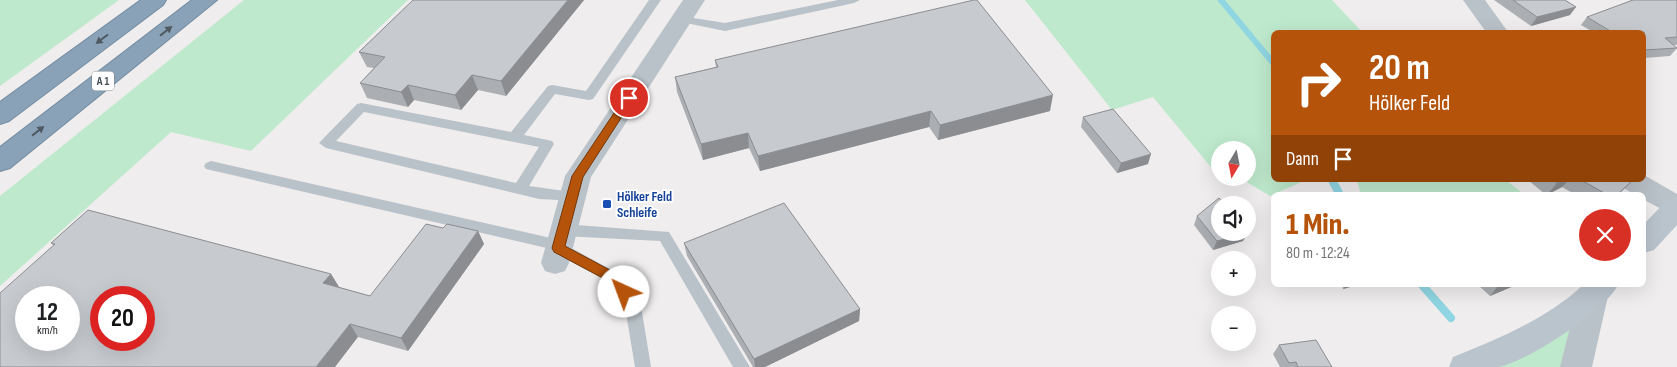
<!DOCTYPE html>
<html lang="de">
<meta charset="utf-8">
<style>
:root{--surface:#fff;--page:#f6f6f6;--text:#202124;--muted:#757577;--accent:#b45309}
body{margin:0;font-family:"Sofia Sans Condensed",sans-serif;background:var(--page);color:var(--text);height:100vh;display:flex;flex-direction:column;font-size:19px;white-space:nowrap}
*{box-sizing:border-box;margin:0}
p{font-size:16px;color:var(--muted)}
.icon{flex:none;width:28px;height:28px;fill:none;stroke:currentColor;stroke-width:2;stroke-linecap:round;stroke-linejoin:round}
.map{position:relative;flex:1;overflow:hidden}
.details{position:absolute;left:1271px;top:192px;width:375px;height:95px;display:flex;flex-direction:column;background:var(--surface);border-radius:8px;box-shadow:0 5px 20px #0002}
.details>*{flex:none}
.banner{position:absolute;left:1271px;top:30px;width:375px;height:152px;border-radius:8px;box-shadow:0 5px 20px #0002;background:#b45309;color:#fff;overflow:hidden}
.needle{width:32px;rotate:190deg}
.buttons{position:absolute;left:1211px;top:141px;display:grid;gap:10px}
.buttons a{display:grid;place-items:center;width:45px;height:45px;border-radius:50%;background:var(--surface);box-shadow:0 5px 20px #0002;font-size:25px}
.speed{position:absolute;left:15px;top:286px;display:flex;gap:10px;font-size:25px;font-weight:700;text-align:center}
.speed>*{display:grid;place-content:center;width:65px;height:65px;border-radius:50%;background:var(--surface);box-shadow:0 5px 20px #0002;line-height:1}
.speed small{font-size:12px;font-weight:400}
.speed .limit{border:8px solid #d22;background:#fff;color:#111}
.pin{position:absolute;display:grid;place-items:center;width:42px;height:42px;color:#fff;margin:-21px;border:2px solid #fff;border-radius:50%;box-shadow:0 1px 5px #0007}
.me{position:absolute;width:55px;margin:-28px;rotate:317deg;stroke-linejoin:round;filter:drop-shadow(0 0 4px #0008)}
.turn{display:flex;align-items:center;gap:18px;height:105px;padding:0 15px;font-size:22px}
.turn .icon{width:65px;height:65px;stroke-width:2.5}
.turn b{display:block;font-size:35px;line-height:42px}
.then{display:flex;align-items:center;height:48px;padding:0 15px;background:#0003;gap:10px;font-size:19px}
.round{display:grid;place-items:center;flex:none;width:52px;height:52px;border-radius:26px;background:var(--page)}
.overview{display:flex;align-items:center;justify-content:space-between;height:85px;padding:0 15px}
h1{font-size:30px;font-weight:800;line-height:38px;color:var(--accent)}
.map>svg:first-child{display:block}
</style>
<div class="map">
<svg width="1677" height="367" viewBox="0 0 1677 367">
<rect width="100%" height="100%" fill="#efeded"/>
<path fill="#bee9cc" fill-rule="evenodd" d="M 0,0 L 119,0 L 0,86 Z
M 244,0 L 408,0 L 251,151 L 171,132 L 0,286 L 0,196 Z
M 1025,0 L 1332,0 L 1362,32 L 1274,32 L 1274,180 L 1306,180 L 1270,196 L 1245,181 L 1224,183 L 1153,97 L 1112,110 ZM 1220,150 L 1248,150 L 1248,178 L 1220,178 Z
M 1357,180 L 1506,180 L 1525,195 L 1361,195 Z
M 1579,324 L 1562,367 L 1498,367 Z"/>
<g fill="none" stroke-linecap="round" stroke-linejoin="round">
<path stroke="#8fd6e2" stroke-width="6" d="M 1221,0 L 1274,64"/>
<path stroke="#8fd6e2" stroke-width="8" d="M 1332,180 L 1340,195
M 1422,285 L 1451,318"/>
<g stroke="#748da3" stroke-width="2">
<path id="highway" d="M 141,0 L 166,0 L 163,5 L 9,121 L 0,124 L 0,102 Z
M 192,0 L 217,0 L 10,168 L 0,171 L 0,147 Z"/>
</g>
<path fill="#b9c2c8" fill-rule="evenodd" d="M 649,0 L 661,0 L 593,99 L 589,100 L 555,94 L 524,135 L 552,141 L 554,144 L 529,186 L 572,192 L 577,193 L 579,197 L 577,201 L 539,199 L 326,148 L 319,143 L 357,104 L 361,103 L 511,132 L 548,86 L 552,85 L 586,91 ZM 364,112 L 539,147 L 516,183 L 336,141 Z
M 838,0 L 860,0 L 854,3 L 725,31 L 681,22 L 675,19 L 681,16 L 725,23 Z
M 211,161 L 564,241 L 566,245 L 621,275 L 641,306 L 651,367 L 635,367 L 625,307 L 611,283 L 553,252 L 551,249 L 206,169 L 204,166 L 206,163 Z
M 563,224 L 669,232 L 750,367 L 733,367 L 660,241 L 563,236 L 558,234 L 556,230 L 558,226 Z"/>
<path fill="#b9c2c8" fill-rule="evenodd" d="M 683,0 L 705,0 L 591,177 L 569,263 L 565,271 L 555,274 L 545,271 L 541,263 L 565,176 Z
M 1463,0 L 1485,0 L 1508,32 L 1486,32 Z
M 1644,175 L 1677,194 L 1677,217 L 1644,200 L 1644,195 C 1633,195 1623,190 1618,180 L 1644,180 Z
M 1590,285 L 1603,288 L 1608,296 L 1592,367 L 1560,367 L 1578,296 L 1583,288 Z"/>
<path fill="#bac4cd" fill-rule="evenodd" d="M 1677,196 L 1677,225 L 1654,250 L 1644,253 L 1644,224 L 1667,200 Z
M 1583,285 L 1618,285 C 1605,311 1528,361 1499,367 C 1484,367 1464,367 1449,367 L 1453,357 C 1499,338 1547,319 1583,285 Z"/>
<use href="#highway" fill="#89a2b7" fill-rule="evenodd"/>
</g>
<path fill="#abaeb2" d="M 413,0 L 584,0 L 506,96 L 478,90 L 461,110 L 414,100 L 408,107 L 367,98 L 360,83 L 374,68 L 367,67 L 359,52 Z
M 1494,0 L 1565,0 L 1570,15 L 1531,26 Z
M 1630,0 L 1677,0 L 1677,45 L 1673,45 L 1677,48 L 1670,56 L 1644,58 L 1644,32 L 1593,32 L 1581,25 L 1587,17 L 1631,1 Z
M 715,60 L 1050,111 L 938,140 L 929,127 L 760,171 L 749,148 L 703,160 L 677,92 L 675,77 L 716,67 Z
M 1083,117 L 1148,164 L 1117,173 L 1081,127 Z
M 1528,180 L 1633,180 L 1618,195 L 1576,195 L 1562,187 L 1546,195 Z
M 1197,216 L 1243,241 L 1213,250 L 1194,225 Z
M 443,228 L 478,231 L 484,244 L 408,351 L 358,337 L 53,245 L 51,243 L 331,274 L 339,287 L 370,296 Z
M 684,243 L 860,309 L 859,321 L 765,367 L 753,367 L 687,256 Z
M 1342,285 L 1352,285 L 1350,287 L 1343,289 Z
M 1478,285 L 1516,285 L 1490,296 Z
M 1279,345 L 1332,367 L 1280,367 L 1273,354 Z"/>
<path fill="#8b8d91" d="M 568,0 L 584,0 L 506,96 L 501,81 Z
M 1576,7 L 1570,15 L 1531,26 L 1537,17 Z
M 472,75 L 478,90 L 461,110 L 455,95 Z
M 408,85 L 414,100 L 408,107 L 401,92 Z
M 1053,95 L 1050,111 L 938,140 L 940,125 Z
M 931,111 L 929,127 L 760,171 L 758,156 Z
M 748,133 L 749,148 L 703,160 L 701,144 Z
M 1151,154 L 1148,164 L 1117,173 L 1121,163 Z
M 1563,180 L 1569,180 L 1562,187 L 1547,195 L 1557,183 Z
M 478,231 L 484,244 L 408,351 L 401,338 Z
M 1248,233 L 1243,241 L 1213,250 L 1217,241 Z
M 331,274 L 339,287 L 332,296 L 323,283 Z
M 1346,285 L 1352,285 L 1350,287 L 1343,289 Z
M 1502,285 L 1516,285 L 1490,296 L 1498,286 Z
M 860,309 L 859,321 L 765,367 L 755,367 L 754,359 Z
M 350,324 L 358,337 L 335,367 L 316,367 Z"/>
<path fill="#c7cacf" stroke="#8b8d91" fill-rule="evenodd" d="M 413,0 L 568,0 L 501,81 L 472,75 L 455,95 L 408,85 L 401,92 L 360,83 L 385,57 L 359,52 Z
M 974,0 L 977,0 L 1053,95 L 940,125 L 931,111 L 758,156 L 748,133 L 701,144 L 675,77 L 718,67 L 715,60 Z
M 1513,0 L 1565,0 L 1576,7 L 1537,17 Z
M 1633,0 L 1677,0 L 1677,37 L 1665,38 L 1677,48 L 1644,50 L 1644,32 L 1612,32 L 1587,17 Z
M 1113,109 L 1151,154 L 1121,163 L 1083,117 Z
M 1553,180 L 1563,180 L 1557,183 Z
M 1581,180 L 1633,180 L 1617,195 L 1608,195 Z
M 1219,198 L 1225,205 L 1220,205 L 1220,232 L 1248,233 L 1217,241 L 1197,216 Z
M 784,203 L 860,309 L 754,359 L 684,243 Z
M 88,210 L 331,274 L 323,283 L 370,296 L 426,224 L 443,228 L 447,224 L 478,231 L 401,338 L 350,324 L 316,367 L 0,367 L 0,293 L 55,244 L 51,243 ZM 26,298 L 69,298 L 69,340 L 26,340 ZM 101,298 L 144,298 L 144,340 L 101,340 Z
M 1316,340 L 1332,367 L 1298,367 L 1296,362 L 1289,363 L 1279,345 Z"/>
<defs><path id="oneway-solid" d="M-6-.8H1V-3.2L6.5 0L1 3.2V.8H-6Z" transform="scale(1.25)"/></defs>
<g fill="#4e5962">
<use href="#oneway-solid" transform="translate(166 31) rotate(-38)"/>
<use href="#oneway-solid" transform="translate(102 39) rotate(143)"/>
<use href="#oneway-solid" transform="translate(38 131) rotate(-38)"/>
</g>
<path fill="#b45309" stroke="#753606" d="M 629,94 L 634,98 L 583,177 L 565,246 L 621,276 L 631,292 L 624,298 L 620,296 L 612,283 L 554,252 L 552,248 L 572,176 L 626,95 Z"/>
<rect fill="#1a4fb4" stroke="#fff" stroke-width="2" x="602" y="199" width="10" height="10" rx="2.5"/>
<g text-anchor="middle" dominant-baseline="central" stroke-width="4" stroke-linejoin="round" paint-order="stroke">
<rect fill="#fff" stroke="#7e858a" stroke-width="1" x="92" y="71.5" width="22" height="19" rx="4"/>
<g font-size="12" font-weight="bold" fill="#475158">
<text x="103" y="81">A 1</text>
</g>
<g font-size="14" font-weight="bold" fill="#164399" stroke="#fff" text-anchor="start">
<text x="617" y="196">Hölker Feld<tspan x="617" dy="16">Schleife</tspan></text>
</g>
</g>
</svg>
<div class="buttons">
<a><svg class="needle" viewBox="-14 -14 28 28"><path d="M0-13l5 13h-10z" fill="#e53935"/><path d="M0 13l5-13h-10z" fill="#757577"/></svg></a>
<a><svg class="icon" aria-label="sound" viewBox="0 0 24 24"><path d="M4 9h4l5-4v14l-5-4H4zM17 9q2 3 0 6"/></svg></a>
<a>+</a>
<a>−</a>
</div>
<div class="speed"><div>12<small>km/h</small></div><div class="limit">20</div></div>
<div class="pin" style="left:629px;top:98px;background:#d93025"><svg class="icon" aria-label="arrive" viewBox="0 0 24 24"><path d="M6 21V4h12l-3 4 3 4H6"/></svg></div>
<svg class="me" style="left:624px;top:292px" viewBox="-20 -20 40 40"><circle r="19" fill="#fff"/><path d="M0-13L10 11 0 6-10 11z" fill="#b45309"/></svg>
<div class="banner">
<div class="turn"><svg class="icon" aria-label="right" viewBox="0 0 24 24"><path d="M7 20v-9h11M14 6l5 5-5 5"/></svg><div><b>20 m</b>Hölker Feld</div></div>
<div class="then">Dann<svg class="icon" aria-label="arrive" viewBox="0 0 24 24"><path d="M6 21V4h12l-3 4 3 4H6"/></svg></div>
</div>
<section class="details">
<div class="overview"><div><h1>1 Min.</h1><p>80 m · 12:24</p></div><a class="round" style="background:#d93025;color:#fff"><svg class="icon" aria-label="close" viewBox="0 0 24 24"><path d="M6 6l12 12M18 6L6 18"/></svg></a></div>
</section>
</div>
